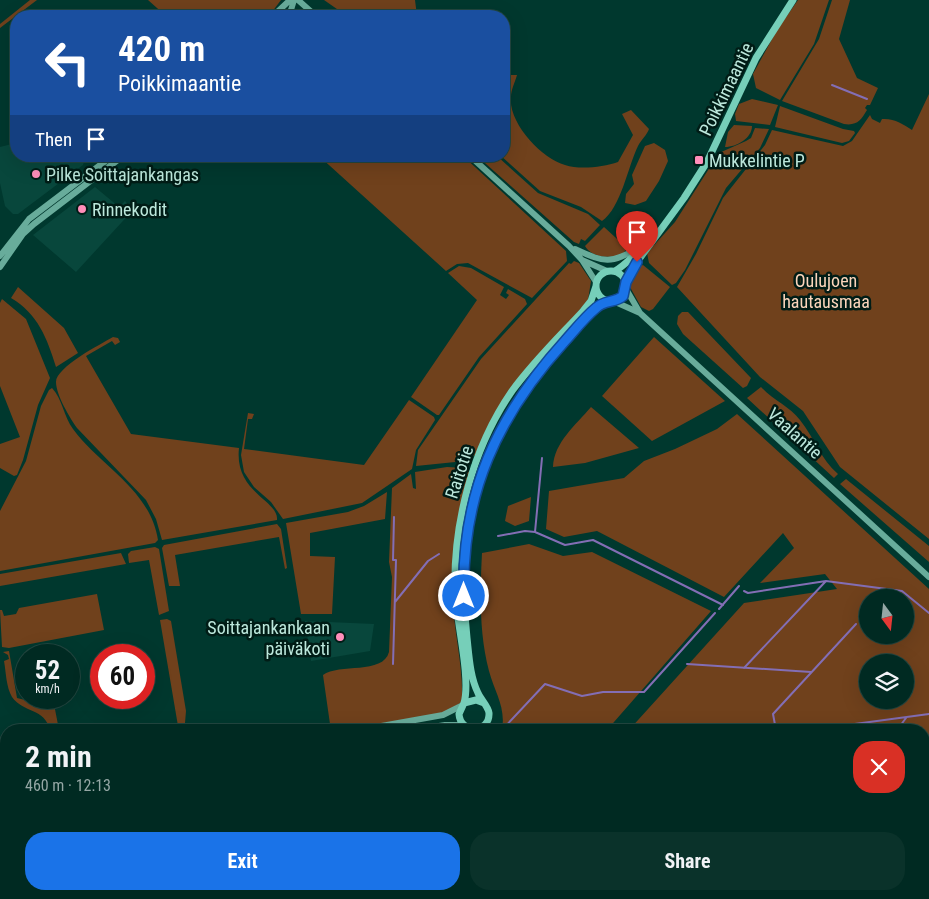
<!DOCTYPE html>
<meta charset="utf-8">
<style>
:root{--surface:#002a22;--page:#0a322a;--text:#f1f3f6;--muted:#95a7a5;--line:#224640;--accent:#1a73e8}
body{margin:0;font-family:"Roboto Condensed",sans-serif;background:var(--page);color:var(--text);height:100vh;display:flex;flex-direction:column;font-size:19px;white-space:nowrap}
*{box-sizing:border-box;margin:0}
p{font-size:16px;color:var(--muted)}
.icon{flex:none;width:28px;height:28px;fill:none;stroke:currentColor;stroke-width:2;stroke-linecap:round;stroke-linejoin:round}
.map{position:relative;flex:1;overflow:hidden}
.side{position:absolute;left:0px;top:724px;width:930px;height:176px;display:flex;flex-direction:column;background:var(--surface);border-radius:20px 20px 0 0;box-shadow:0 5px 20px #0002,0 0 0 1px var(--line)}
.side>*{flex:none}
.guide{position:absolute;left:10px;top:10px;width:500px;height:152px;border-radius:20px;box-shadow:0 5px 20px #0002,0 0 0 1px var(--line);background:#1a4fa0;color:#fff;overflow:hidden}
.needle{width:32px;rotate:165deg}
.fabs{position:absolute;left:859px;top:589px;display:grid;gap:10px}
.fabs a{display:grid;place-items:center;width:55px;height:55px;border-radius:50%;background:var(--surface);box-shadow:0 5px 20px #0002,0 0 0 1px var(--line);font-size:25px}
.speed{position:absolute;left:15px;top:644px;display:flex;gap:10px;font-size:25px;font-weight:700;text-align:center}
.speed>*{display:grid;place-content:center;width:65px;height:65px;border-radius:50%;background:var(--surface);box-shadow:0 5px 20px #0002,0 0 0 1px var(--line);line-height:1}
.speed small{font-size:12px;font-weight:400}
.speed .limit{border:8px solid #d22;background:#fff;color:#111}
.pin{position:absolute;display:grid;place-items:center;width:42px;height:42px;color:#fff;margin:-51px -21px;border-radius:50% 50% 50% 0;rotate:-45deg;box-shadow:0 0 5px #0007}
.pin .icon{rotate:45deg}
.me{position:absolute;width:55px;margin:-28px;rotate:0deg;stroke-linejoin:round;filter:drop-shadow(0 0 4px #0008)}
.turn{display:flex;align-items:center;gap:18px;height:105px;padding:0 25px;font-size:22px}
.turn .icon{width:65px;height:65px;stroke-width:2.5}
.turn b{display:block;font-size:35px;line-height:42px}
.then{display:flex;align-items:center;height:48px;padding:0 25px;background:#0003;gap:10px;font-size:19px}
.round{display:grid;place-items:center;flex:none;width:52px;height:52px;border-radius:20px;background:var(--page)}
.overview{display:flex;align-items:center;justify-content:space-between;height:85px;padding:0 25px}
h1{font-size:30px;font-weight:700;line-height:38px}
.cta{display:flex;gap:10px;margin-top:auto;padding:10px 25px}
.cta a{flex:1;height:58px;border-radius:20px;background:var(--accent);color:#fff;font-size:20px;font-weight:700;line-height:58px;text-align:center}
.cta a+a{background:var(--page);color:var(--text)}
.map>svg:first-child{display:block}
</style>
<div class="map">
<svg width="929" height="899" viewBox="0 0 929 899">
<rect width="100%" height="100%" fill="#00382e"/>
<path fill="#08473c" d="M 16,143 L 16,156 L 80,156 L 84,162 L 83,165 L 18,214 L 13,214 L 5,206 L 0,183 L 0,147 Z
M 95,187 L 119,207 L 125,201 L 133,210 L 76,272 L 33,235 Z
M 305,621 L 374,624 L 370,651 L 311,661 Z
M 87,894 L 165,894 L 168,899 L 88,899 Z"/>
<path fill="#70411c" fill-rule="evenodd" d="M 30,0 L 37,0 L 0,28 L 0,24 Z
M 148,0 L 281,0 L 269,16 L 166,16 Z
M 324,0 L 415,0 L 417,16 L 347,16 Z
M 798,0 L 829,0 L 814,44 L 780,100 L 756,88 L 753,74 L 777,30 Z
M 832,0 L 850,0 L 839,39 L 857,78 L 878,88 L 870,105 L 867,105 L 865,108 L 867,110 C 861,120 857,126 844,124 L 782,101 L 819,39 Z
M 504,75 L 517,75 C 515,82 511,90 511,97 C 508,123 542,159 565,165 C 580,170 603,167 618,162 L 633,135 L 622,114 L 631,110 L 649,129 C 647,135 641,140 638,146 C 628,166 621,208 602,221 L 581,207 L 540,191 L 501,156 L 504,156 Z
M 929,94 L 929,539 L 840,467 L 803,411 L 760,377 L 677,287 L 696,254 L 723,198 L 765,145 L 772,130 L 843,146 L 852,141 L 870,115 L 872,119 L 880,123 L 882,119 C 894,118 903,124 912,130 Z
M 752,99 L 778,105 L 770,125 L 736,121 L 735,114 L 739,104 Z
M 780,106 L 843,129 L 854,131 L 855,133 L 849,141 L 842,143 L 775,127 Z
M 734,125 L 752,126 C 752,138 737,147 725,147 L 728,132 Z
M 755,128 L 769,129 L 760,148 L 726,188 L 685,270 L 676,283 L 672,285 L 649,263 L 647,253 L 675,222 L 719,153 L 746,141 L 751,138 Z
M 654,143 L 665,150 L 668,161 L 659,181 L 646,201 L 635,205 L 625,203 L 626,194 L 634,184 L 632,175 L 645,146 Z
M 319,156 L 463,156 L 566,251 L 567,261 L 532,298 L 468,263 L 457,264 L 446,271 Z
M 477,156 L 497,156 L 538,193 L 588,214 L 600,225 L 585,241 L 581,239 L 579,244 L 574,242 Z
M 604,227 L 627,248 L 623,254 C 611,259 592,258 585,246 Z
M 574,261 L 579,263 L 591,281 L 588,300 L 512,390 L 477,455 L 468,456 L 465,461 L 416,466 L 418,450 L 481,359 L 569,263 L 571,264 Z
M 643,265 L 670,287 L 653,309 L 649,311 L 641,307 L 630,287 L 637,267 Z
M 459,266 L 471,268 L 504,287 L 500,295 L 506,299 L 509,295 L 506,293 L 508,289 L 525,299 L 527,304 L 479,357 L 439,415 L 437,415 L 411,397 L 477,300 L 448,273 Z
M 18,287 L 64,328 L 78,353 L 56,367 C 47,338 38,314 11,298 Z
M 2,299 L 26,319 L 50,378 L 38,405 L 23,460 L 17,475 L 14,476 L 0,468 L 0,444 L 20,437 L 0,386 L 0,303 Z
M 682,312 L 688,312 L 751,378 L 747,386 L 743,388 L 683,334 L 677,324 L 678,316 Z
M 113,337 L 118,338 L 120,342 L 115,345 L 112,341 L 86,356 L 131,434 L 239,448 C 234,493 279,500 277,520 L 162,540 L 156,519 L 146,500 L 77,428 C 70,418 56,395 56,382 C 56,367 101,344 113,337 Z
M 654,337 L 725,401 L 652,441 L 602,396 Z
M 761,387 C 773,400 790,407 800,420 C 814,437 821,460 838,474 L 834,478 L 747,398 Z
M 52,388 C 62,398 64,417 73,429 C 101,467 150,489 158,540 L 155,543 L 0,571 L 0,511 L 26,461 L 41,406 L 49,390 Z
M 409,400 L 434,417 L 435,420 L 416,450 L 412,469 L 362,503 L 283,519 L 271,502 L 254,487 L 244,472 L 241,455 L 248,413 L 254,414 L 252,419 L 248,419 L 244,449 L 364,465 Z
M 591,407 L 639,448 L 585,463 L 553,467 C 554,442 576,425 591,407 Z
M 737,414 L 929,589 L 929,899 L 515,899 L 514,894 L 924,894 L 924,730 L 629,730 L 744,603 L 837,589 L 825,574 L 760,583 L 794,548 L 783,533 L 724,597 L 597,531 L 564,537 L 546,529 L 549,491 L 624,478 L 644,461 L 675,449 L 717,429 ZM 868,598 L 905,598 L 905,635 L 868,635 ZM 905,662 L 905,700 L 868,700 L 868,662 Z
M 447,467 L 465,468 L 470,473 C 464,508 455,544 453,579 C 450,621 464,661 462,702 L 442,714 L 338,730 L 337,726 L 330,724 L 323,675 C 339,663 383,675 389,652 L 392,577 L 389,562 L 392,488 L 411,474 L 413,488 L 416,489 L 415,472 Z
M 846,479 L 929,546 L 929,562 L 840,484 Z
M 387,492 L 385,519 L 310,533 L 310,556 L 335,557 L 332,614 L 301,614 L 286,523 L 348,512 L 364,506 Z
M 531,497 L 529,521 L 515,526 L 505,521 L 508,506 Z
M 277,524 L 281,529 L 287,568 L 285,569 L 279,537 L 175,555 L 180,586 L 169,586 L 162,548 L 164,545 Z
M 529,544 L 563,556 L 592,552 L 711,611 L 607,730 L 502,730 C 506,707 495,693 489,671 C 479,633 480,592 482,553 Z
M 155,547 L 159,549 L 169,611 L 159,615 L 149,560 L 129,563 L 128,554 L 131,551 Z
M 121,553 L 126,564 L 0,586 L 0,574 Z
M 97,594 L 104,630 L 9,648 L 2,647 L 0,610 L 2,610 L 4,616 L 16,614 L 19,608 Z
M 167,619 L 171,621 L 186,711 L 185,723 L 181,727 L 178,726 L 160,620 Z
M 9,651 L 17,698 L 25,700 L 34,707 L 54,704 L 59,730 L 50,730 C 45,708 23,713 12,697 C 6,687 6,672 4,661 L 9,659 L 8,655 L 3,652 Z
M 52,894 L 79,895 L 77,899 L 60,899 L 60,897 L 21,899 Z
M 201,894 L 230,894 L 231,899 L 202,899 Z
M 252,894 L 469,894 L 465,899 L 253,899 Z"/>
<g fill="none" stroke-linecap="round" stroke-linejoin="round">
<path stroke="#836eb5" stroke-width="2" d="M 832,85 L 867,99
M 535,532 L 542,458
M 498,536 L 525,531 L 535,532 L 565,545 L 593,540 L 723,605
M 744,591 L 748,593 L 826,581 L 902,591 L 929,613
M 880,598 L 887,590
M 395,602 L 428,561 L 439,554
M 719,609 L 739,586
M 860,619 L 868,611
M 393,664 L 396,560 L 393,560 L 394,517
M 687,664 L 811,672
M 744,668 L 826,581
M 502,730 L 545,684 L 582,696 L 603,692 L 644,692 L 715,613
M 776,730 L 773,714 L 856,624
M 810,730 L 929,714
M 897,730 L 906,718
M 924,802 L 929,796
M 646,897 L 692,894
M 644,899 L 649,894
M 833,899 L 838,894"/>
<path stroke="#68ac9b" stroke-width="6" d="M 298,0 L 316,16
M 273,16 L 290,0
M 285,16 L 291,10 L 294,0
M 470,156 L 569,246 L 582,260 L 596,282
M 575,249 C 607,264 609,263 640,248
M 0,256 L 29,219 L 112,156
M 582,260 L 607,271
M 0,267 L 23,234 L 34,224 L 123,156
M 626,289 L 640,313 L 929,577
M 613,301 L 640,313
M 359,730 L 443,715 L 461,706
M 415,730 L 445,725 L 463,725
M 0,767 L 6,766
M 0,775 L 6,774"/>
<path stroke="#76cfb9" stroke-width="7" d="M596 286a15 15 0 1 1 30 0a15 15 0 1 1-30 0Z
M 615,271 C 629,263 637,250 651,242
M 626,282 L 637,262 L 684,198 L 707,162 L 756,58 L 793,0
M 464,703 C 471,679 457,623 455,593 C 453,524 472,449 512,391 C 533,362 559,337 583,311 L 591,301 L 596,286
M 484,703 L 476,700 L 464,703 L 459,714 C 460,734 490,734 489,713 C 488,706 481,700 478,693 C 470,677 469,656 467,638 C 457,553 471,464 522,393 C 544,362 570,334 596,307 L 610,301
M 491,899 L 491,894"/>
</g>
<g fill="none" stroke-linecap="round" stroke-linejoin="round">
<g stroke="#114b97" stroke-width="12">
<path id="route" d="M 464,596 C 461,494 497,416 565,341 C 575,330 584,318 596,308 C 604,300 615,303 623,296 L 626,282 L 637,262"/>
</g>
<use href="#route" stroke="#1a73e8" stroke-width="9"/>
</g>
<g fill="#ff8eba" stroke="#001c16" stroke-width="2">
<rect x="694" y="155" width="10" height="10" rx="2.5"/>
<circle cx="36" cy="174" r="5"/>
<circle cx="82" cy="209" r="5"/>
<circle cx="340" cy="637" r="5"/>
</g>
<g text-anchor="middle" dominant-baseline="central" stroke-width="5" stroke-linejoin="round" paint-order="stroke">
<g font-size="18" fill="#bce8dc" stroke="#001c16">
<text transform="translate(726 89) rotate(-64)">Poikkimaantie</text>
<text transform="translate(795 433) rotate(42)">Vaalantie</text>
<text transform="translate(459 472) rotate(-72)">Raitotie</text>
</g>
<g font-size="18" fill="#bce8dc" stroke="#001c16" text-anchor="start">
<text x="709" y="160">Mukkelintie P</text>
<text x="46" y="174">Pilke Soittajankangas</text>
<text x="92" y="209">Rinnekodit</text>
<text x="330" y="627" text-anchor="end">Soittajankankaan<tspan x="330" dy="21">päiväkoti</tspan></text>
</g>
<g font-size="18" fill="#fbd5bb" stroke="#001c16">
<text x="826" y="280">Oulujoen<tspan x="826" dy="21">hautausmaa</tspan></text>
</g>
</g>
</svg>
<div class="fabs">
<a><svg class="needle" viewBox="-14 -14 28 28"><path d="M0-13l5 13h-10z" fill="#e53935"/><path d="M0 13l5-13h-10z" fill="#95a7a5"/></svg></a>
<a><svg class="icon" aria-label="layers" viewBox="0 0 24 24"><path d="M12 4l9 5-9 5-9-5zM3 14l9 5 9-5"/></svg></a>
</div>
<div class="speed"><div>52<small>km/h</small></div><div class="limit">60</div></div>
<div class="pin" style="left:637px;top:262px;background:#d93025"><svg class="icon" aria-label="arrive" viewBox="0 0 24 24"><path d="M6 21V4h12l-3 4 3 4H6"/></svg></div>
<svg class="me" style="left:464px;top:596px" viewBox="-20 -20 40 40"><circle r="17" fill="#1a73e8" stroke="#fff" stroke-width="3"/><path d="M0-11L8 9 0 5-8 9z" fill="#fff"/></svg>
<div class="guide">
<div class="turn"><svg class="icon" aria-label="left" viewBox="0 0 24 24"><path d="M17 20v-9H6M10 6l-5 5 5 5"/></svg><div><b>420 m</b>Poikkimaantie</div></div>
<div class="then">Then<svg class="icon" aria-label="arrive" viewBox="0 0 24 24"><path d="M6 21V4h12l-3 4 3 4H6"/></svg></div>
</div>
<section class="side">
<div class="overview"><div><h1>2 min</h1><p>460 m · 12:13</p></div><a class="round" style="background:#d93025;color:#fff"><svg class="icon" aria-label="close" viewBox="0 0 24 24"><path d="M6 6l12 12M18 6L6 18"/></svg></a></div>
<div class="cta"><a>Exit</a><a>Share</a></div>
</section>
</div>
